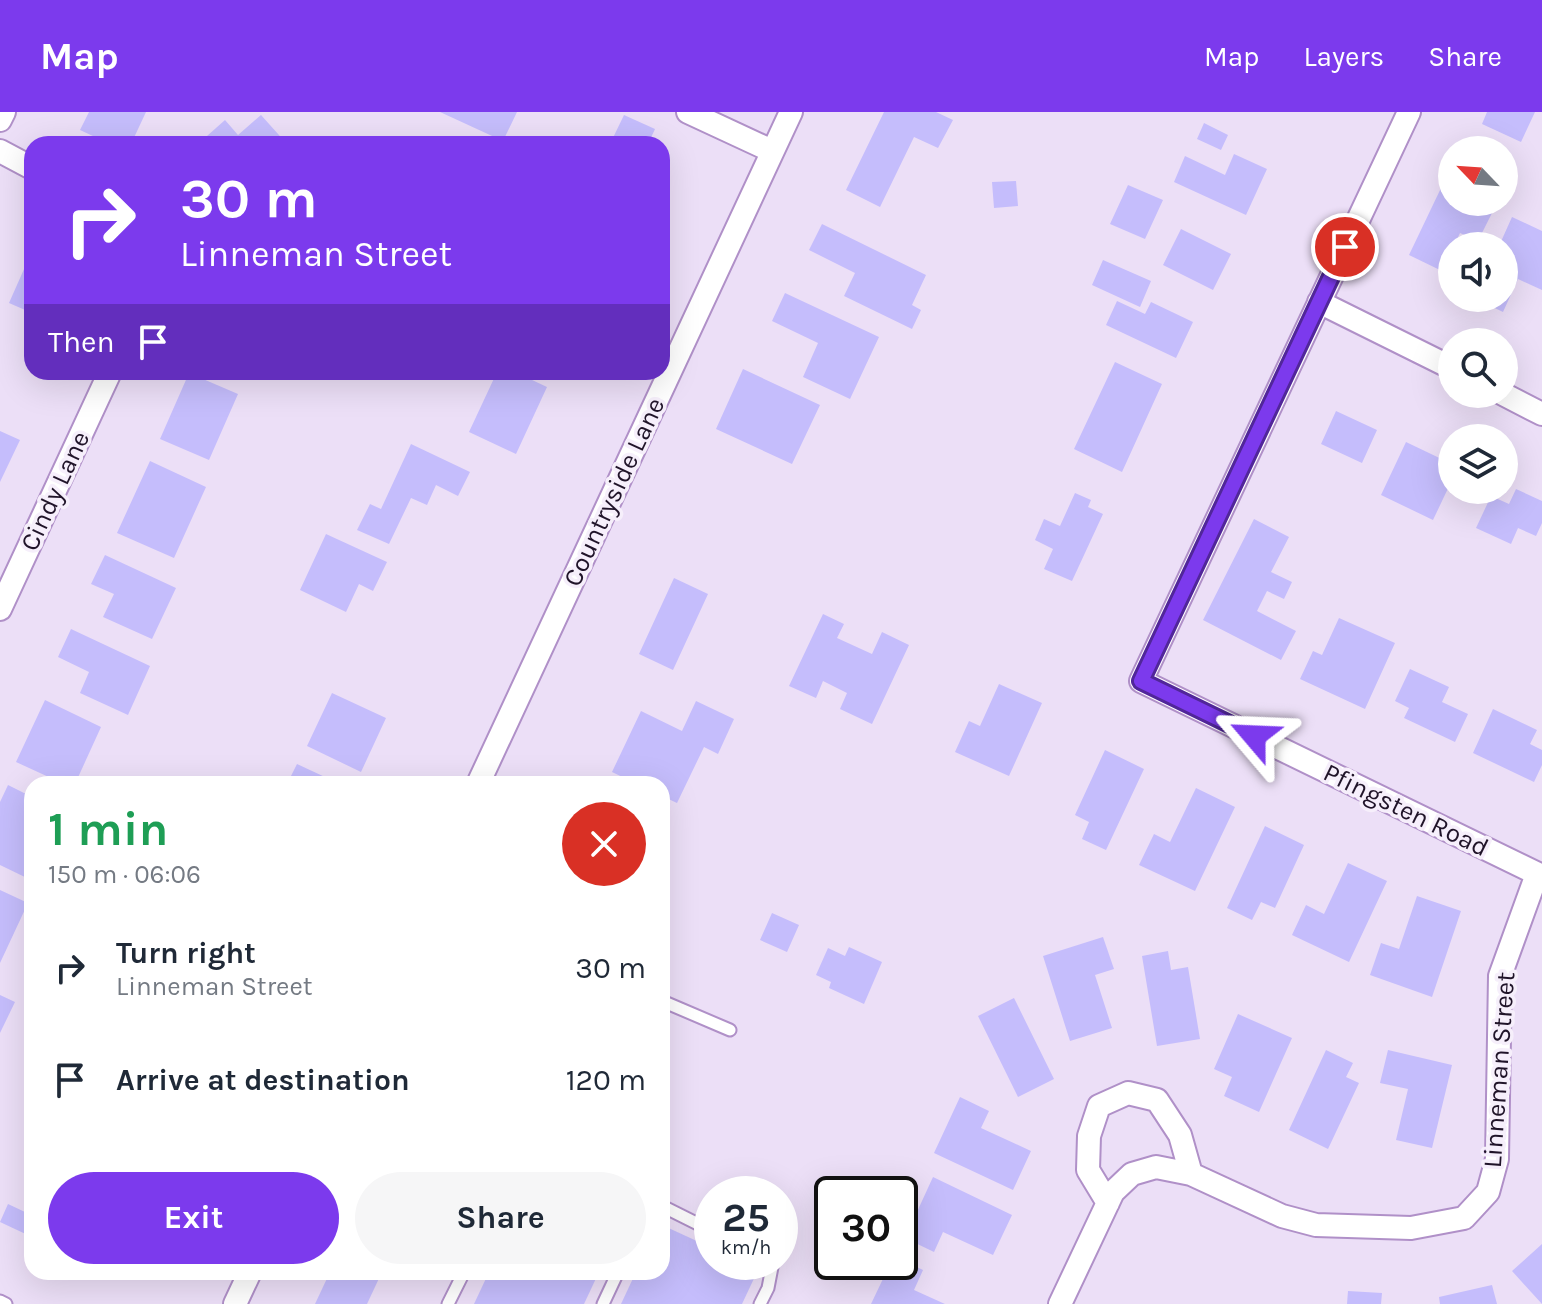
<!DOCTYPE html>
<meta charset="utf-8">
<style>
:root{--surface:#fff;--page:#f6f6f7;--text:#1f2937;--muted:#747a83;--accent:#7c3aed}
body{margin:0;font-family:Karla,sans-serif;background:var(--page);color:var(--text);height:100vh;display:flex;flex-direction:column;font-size:30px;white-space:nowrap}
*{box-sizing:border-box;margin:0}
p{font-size:26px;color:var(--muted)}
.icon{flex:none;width:44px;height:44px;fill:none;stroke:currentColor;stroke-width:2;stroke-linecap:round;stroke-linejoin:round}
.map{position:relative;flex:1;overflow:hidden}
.sheet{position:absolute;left:24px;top:664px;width:646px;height:504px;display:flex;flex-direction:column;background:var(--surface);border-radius:24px;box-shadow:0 8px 32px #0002}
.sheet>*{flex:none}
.top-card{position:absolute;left:24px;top:24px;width:646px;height:244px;border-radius:24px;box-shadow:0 8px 32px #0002;background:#7c3aed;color:#fff;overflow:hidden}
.needle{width:52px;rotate:295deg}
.tools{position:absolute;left:1438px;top:24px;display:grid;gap:16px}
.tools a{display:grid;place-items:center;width:80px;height:80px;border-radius:50%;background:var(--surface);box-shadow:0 8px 32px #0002;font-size:40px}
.speed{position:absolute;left:694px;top:1064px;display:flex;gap:16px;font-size:40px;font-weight:700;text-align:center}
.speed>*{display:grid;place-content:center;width:104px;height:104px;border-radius:50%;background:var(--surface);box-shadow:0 8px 32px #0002;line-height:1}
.speed small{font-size:20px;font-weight:400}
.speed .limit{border:4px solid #111;border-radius:12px;background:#fff;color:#111}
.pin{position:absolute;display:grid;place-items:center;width:68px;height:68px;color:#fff;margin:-34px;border:4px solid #fff;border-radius:50%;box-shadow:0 2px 8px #0007}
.me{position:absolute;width:88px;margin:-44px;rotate:296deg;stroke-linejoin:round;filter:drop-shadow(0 0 6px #0008)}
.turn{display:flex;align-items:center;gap:28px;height:168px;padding:0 24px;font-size:36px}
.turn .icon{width:104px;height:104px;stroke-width:2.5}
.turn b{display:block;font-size:56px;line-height:68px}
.then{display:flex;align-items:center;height:76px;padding:0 24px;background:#0003;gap:16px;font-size:30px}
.round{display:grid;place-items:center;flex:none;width:84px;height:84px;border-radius:42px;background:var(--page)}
.overview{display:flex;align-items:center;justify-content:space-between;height:136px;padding:0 24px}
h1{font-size:48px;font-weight:700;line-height:60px;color:#1e9e55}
.primary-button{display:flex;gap:16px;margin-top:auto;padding:16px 24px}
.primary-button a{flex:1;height:92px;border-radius:48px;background:var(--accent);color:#fff;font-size:32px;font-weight:700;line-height:92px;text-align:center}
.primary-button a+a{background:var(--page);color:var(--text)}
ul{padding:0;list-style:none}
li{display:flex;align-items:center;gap:24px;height:112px;padding:0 24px}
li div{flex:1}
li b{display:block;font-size:30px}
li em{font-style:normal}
header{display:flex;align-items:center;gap:48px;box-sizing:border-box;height:112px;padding:0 40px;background:var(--accent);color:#fff}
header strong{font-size:38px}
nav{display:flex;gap:44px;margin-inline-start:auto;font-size:28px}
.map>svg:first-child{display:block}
</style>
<header>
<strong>Map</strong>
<nav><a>Map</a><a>Layers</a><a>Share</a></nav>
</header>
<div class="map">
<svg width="1542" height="1192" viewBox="0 0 1542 1192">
<rect width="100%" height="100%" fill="#ecdff7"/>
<path fill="#c5bdfc" d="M 89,0 L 146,0 L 131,32 L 110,32 L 80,18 Z
M 440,0 L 517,0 L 503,29 Z
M 884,0 L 936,0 L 953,8 L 938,36 L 914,25 L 880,95 L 846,78 Z
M 1487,0 L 1535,0 L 1521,30 L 1482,12 Z
M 261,3 L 287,32 L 198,32 L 225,8 L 238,23 Z
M 624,3 L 655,17 L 648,32 L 610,32 Z
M 1204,11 L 1228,23 L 1221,38 L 1197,27 Z
M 1234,42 L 1267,57 L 1246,103 L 1174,70 L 1185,44 L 1225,63 Z
M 1452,53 L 1452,90 L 1473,90 L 1492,101 L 1478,129 L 1460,121 L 1442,159 L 1409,143 Z
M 1016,69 L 1018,94 L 994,96 L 992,70 Z
M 1128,73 L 1163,88 L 1145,127 L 1110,112 Z
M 1512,105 L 1542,119 L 1542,178 L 1518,167 L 1503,200 L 1474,186 L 1504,186 L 1504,134 L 1499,134 Z
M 822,112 L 926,163 L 912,193 L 921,198 L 912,217 L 844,184 L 855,161 L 809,138 Z
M 1181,117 L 1231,142 L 1213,178 L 1163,153 Z
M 32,139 L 32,201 L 9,191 Z
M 1103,148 L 1151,169 L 1140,195 L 1092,173 Z
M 785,181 L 879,225 L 850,287 L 803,265 L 818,231 L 772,209 Z
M 1117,189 L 1145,202 L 1151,190 L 1193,210 L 1176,246 L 1106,213 Z
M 1115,250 L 1162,272 L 1122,360 L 1074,337 Z
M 743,257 L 820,293 L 792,352 L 716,317 Z
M 497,260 L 515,260 L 547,275 L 516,342 L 469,320 Z
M 189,261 L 238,282 L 209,348 L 160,327 Z
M 1336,299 L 1377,318 L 1362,351 L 1321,332 Z
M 0,319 L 20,328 L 0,370 Z
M 1406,330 L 1452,352 L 1452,368 L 1433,408 L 1381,383 Z
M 411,332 L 470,360 L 458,384 L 436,373 L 427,393 L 411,386 L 389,432 L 357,418 L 370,392 L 381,397 Z
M 150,349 L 206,375 L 174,446 L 117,421 Z
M 1516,377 L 1542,389 L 1542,411 L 1536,424 L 1518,416 L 1511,432 L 1476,416 L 1491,384 L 1509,392 Z
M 1075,381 L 1091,388 L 1088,395 L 1103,402 L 1072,469 L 1044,457 L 1053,437 L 1035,428 L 1044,407 L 1060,414 Z
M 1254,407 L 1289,425 L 1271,460 L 1292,470 L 1284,487 L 1267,479 L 1257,499 L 1296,519 L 1281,548 L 1203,508 Z
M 326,422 L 387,450 L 373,479 L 359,472 L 346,500 L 300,478 Z
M 105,443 L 176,476 L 152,527 L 103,505 L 114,482 L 91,472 Z
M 674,466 L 708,482 L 673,558 L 639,542 Z
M 823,502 L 844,512 L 837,526 L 872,542 L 882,520 L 909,533 L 872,612 L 840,597 L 847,581 L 823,569 L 816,586 L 789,574 Z
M 1339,506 L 1395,531 L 1365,597 L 1300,567 L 1313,539 L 1322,543 Z
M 71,517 L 150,554 L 128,603 L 80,581 L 89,560 L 58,545 Z
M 1410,557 L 1449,575 L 1442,590 L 1468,602 L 1455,630 L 1404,606 L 1409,596 L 1395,589 Z
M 999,572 L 1042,591 L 1009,664 L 955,640 L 969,609 L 980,614 Z
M 332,581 L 386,606 L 361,660 L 307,634 Z
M 45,588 L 101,615 L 75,672 L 64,672 L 16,650 Z
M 696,589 L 734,607 L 718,642 L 704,635 L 677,691 L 662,684 L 662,672 L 637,672 L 612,660 L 641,599 L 682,619 Z
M 1493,597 L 1537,618 L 1530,632 L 1542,638 L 1542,653 L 1534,670 L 1473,641 Z
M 1105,638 L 1144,657 L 1106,738 L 1082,727 L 1089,710 L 1075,703 Z
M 297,652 L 340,672 L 287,672 Z
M 8,673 L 32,685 L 32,761 L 29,767 L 0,753 L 0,690 Z
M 1196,676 L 1235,695 L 1195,779 L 1139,753 L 1154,722 L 1170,730 Z
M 1265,714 L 1304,733 L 1275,796 L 1261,790 L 1252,808 L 1227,796 Z
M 1348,751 L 1387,769 L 1349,850 L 1292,823 L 1306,793 L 1324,802 Z
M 0,778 L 28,791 L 0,851 Z
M 1417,784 L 1461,799 L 1432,885 L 1370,863 L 1381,831 L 1399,837 Z
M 772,801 L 799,813 L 787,840 L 760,828 Z
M 1103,825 L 1114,857 L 1095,863 L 1112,916 L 1070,929 L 1043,844 Z
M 849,835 L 882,850 L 864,892 L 829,876 L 831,870 L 816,863 L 828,836 L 845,844 Z
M 1168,839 L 1171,858 L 1188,855 L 1200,927 L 1157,934 L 1142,844 Z
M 0,883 L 15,890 L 0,921 Z
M 1014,886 L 1054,967 L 1018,985 L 978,904 Z
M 1238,902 L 1292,926 L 1259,1000 L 1224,984 L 1232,965 L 1214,957 Z
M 1326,938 L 1353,951 L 1346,965 L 1359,971 L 1328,1037 L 1289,1018 Z
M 1388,938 L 1452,953 L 1432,1036 L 1396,1028 L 1408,977 L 1380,971 Z
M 960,985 L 989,999 L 981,1016 L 1031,1039 L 1013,1078 L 934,1041 Z
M 933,1065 L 1012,1103 L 993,1143 L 943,1120 L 934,1140 L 905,1126 Z
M 32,1085 L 32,1125 L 0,1110 L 8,1092 L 25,1100 Z
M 662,1113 L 712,1136 L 712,1150 L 741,1150 L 758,1158 L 742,1192 L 621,1192 L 636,1160 L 662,1160 Z
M 1542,1132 L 1542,1192 L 1512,1159 Z
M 900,1147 L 923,1158 L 914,1178 L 945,1192 L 871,1192 L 891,1150 L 900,1150 Z
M 330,1160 L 382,1160 L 367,1192 L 315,1192 Z
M 489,1160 L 599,1160 L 584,1192 L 474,1192 Z
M 1492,1173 L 1497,1192 L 1440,1192 L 1439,1185 Z
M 1348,1179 L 1382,1181 L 1381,1192 L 1347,1192 Z"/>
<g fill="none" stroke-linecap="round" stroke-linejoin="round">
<g stroke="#b090c8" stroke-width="15">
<path id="lane" d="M 662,889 L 730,918
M 662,1094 L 712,1119
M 0,1189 L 6,1192
M 448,1192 L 464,1160
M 603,1192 L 618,1160
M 760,1192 L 768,1176 L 773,1150"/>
</g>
<g stroke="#b090c8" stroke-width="26">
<path id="street" d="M 688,0 L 772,39
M 1409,0 L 1141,569 L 1542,764
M 0,8 L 4,0
M 0,39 L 32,56
M 1319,190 L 1452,256
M 1503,282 L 1542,302
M 0,497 L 110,260
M 478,672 L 791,0
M 1108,1091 L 1088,1058 L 1089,1024 L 1099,994 L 1128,981 L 1157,988 L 1180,1023 L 1191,1062
M 235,1192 L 250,1160
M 1060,1192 L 1113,1080 L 1132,1062 L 1156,1055 L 1191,1062 L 1282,1104 L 1316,1113 L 1411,1116 L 1464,1106 L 1488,1080 L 1497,1047 L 1500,864 L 1537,762"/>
</g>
<use href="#lane" stroke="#fff" stroke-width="11"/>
<use href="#street" stroke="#fff" stroke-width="22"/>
</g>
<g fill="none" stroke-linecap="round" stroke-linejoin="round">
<g stroke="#51269a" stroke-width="20">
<path id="route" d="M 1254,624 L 1141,569 L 1345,135"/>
</g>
<use href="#route" stroke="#7c3aed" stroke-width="14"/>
</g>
<g text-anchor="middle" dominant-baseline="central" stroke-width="7" stroke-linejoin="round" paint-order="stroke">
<g font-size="26" fill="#201429" stroke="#f6effb">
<text transform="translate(55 379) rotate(-65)">Cindy Lane</text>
<text transform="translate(614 380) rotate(-65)">Countryside Lane</text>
<text transform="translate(1406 698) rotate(26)">Pfingsten Road</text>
<text transform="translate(1499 958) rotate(-86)">Linneman Street</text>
</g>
</g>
</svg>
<div class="tools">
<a><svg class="needle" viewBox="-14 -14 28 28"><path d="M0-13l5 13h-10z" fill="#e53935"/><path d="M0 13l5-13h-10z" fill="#747a83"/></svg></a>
<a><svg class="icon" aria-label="sound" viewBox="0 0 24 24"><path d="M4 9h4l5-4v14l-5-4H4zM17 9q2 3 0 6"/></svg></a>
<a><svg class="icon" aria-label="search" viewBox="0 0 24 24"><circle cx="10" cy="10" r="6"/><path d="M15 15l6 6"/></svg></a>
<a><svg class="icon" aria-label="layers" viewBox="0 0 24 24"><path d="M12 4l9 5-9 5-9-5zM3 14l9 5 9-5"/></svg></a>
</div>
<div class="speed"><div>25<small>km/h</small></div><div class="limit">30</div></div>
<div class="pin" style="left:1345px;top:135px;background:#d93025"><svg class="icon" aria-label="arrive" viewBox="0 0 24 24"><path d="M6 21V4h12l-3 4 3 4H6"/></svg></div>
<svg class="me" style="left:1254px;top:624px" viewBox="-20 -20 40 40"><path d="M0-17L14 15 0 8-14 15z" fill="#7c3aed" stroke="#fff" stroke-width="4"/></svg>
<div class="top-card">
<div class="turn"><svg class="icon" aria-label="right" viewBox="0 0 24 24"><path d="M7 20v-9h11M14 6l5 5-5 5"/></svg><div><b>30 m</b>Linneman Street</div></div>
<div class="then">Then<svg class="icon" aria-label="arrive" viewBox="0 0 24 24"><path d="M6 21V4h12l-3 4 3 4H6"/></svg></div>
</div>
<section class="sheet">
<div class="overview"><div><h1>1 min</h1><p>150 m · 06:06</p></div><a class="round" style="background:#d93025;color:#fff"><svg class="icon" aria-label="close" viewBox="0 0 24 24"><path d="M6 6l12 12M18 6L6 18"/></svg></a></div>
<ul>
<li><svg class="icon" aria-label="right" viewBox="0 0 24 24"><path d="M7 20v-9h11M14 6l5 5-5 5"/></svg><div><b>Turn right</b><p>Linneman Street</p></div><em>30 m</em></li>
<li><svg class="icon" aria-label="arrive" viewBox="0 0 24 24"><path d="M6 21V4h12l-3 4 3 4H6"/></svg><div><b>Arrive at destination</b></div><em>120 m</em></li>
</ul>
<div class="primary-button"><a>Exit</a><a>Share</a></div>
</section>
</div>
